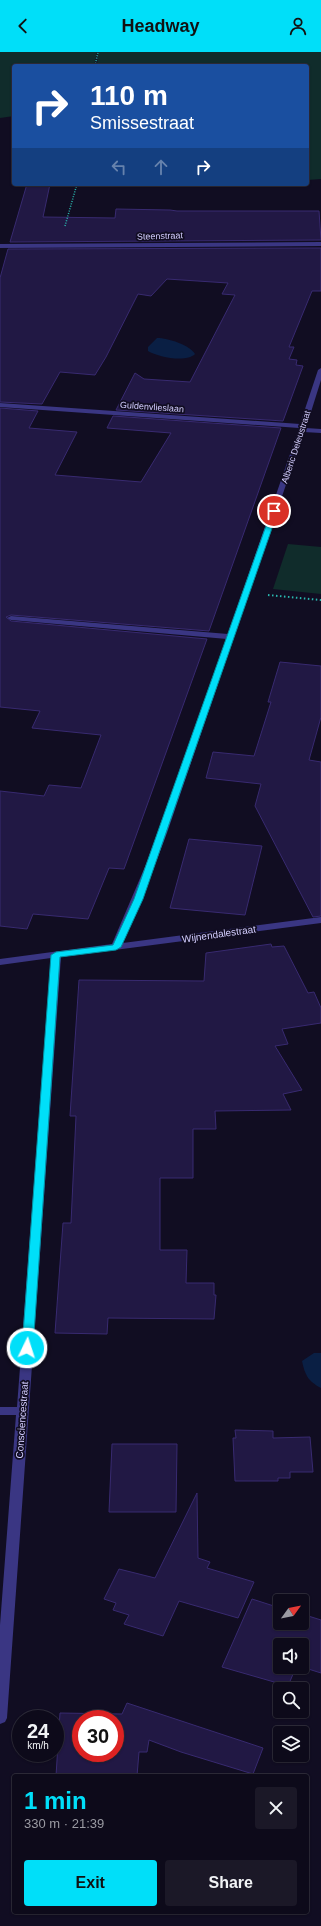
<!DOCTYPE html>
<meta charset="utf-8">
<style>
:root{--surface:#0d0a1a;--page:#1b1827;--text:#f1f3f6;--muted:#9a9aa2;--line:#2d2b39;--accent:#00dff9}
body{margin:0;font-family:Arial,sans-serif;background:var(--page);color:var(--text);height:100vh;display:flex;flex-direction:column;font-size:15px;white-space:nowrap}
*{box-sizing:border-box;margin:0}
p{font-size:13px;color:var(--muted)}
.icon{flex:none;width:22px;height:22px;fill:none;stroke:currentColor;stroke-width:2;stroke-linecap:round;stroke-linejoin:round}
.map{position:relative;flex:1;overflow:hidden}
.side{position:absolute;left:12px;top:1722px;width:297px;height:140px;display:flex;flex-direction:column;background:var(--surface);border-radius:4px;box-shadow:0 1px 3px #0004,0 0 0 1px var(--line)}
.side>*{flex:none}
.hud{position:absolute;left:12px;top:12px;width:297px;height:122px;border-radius:4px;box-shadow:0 1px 3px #0004,0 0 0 1px var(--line);background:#1a4fa0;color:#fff;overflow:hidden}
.needle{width:26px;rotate:57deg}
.buttons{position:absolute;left:273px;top:1542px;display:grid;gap:8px}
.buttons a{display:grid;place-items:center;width:36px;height:36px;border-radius:4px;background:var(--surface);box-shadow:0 1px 3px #0004,0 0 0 1px var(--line);font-size:20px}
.speed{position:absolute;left:12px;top:1658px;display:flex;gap:8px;font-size:20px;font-weight:700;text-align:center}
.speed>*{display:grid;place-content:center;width:52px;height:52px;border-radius:50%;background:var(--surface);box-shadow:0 1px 3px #0004,0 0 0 1px var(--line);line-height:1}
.speed small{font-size:10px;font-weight:400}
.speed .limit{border:6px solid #d22;background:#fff;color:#111}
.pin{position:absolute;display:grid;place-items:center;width:34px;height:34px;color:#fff;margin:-17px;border:2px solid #fff;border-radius:50%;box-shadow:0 1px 4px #0007}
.me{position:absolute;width:44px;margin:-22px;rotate:4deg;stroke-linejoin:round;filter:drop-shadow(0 0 3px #0008)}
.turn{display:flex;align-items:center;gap:14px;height:84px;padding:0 12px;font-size:18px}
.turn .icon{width:52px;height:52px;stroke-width:2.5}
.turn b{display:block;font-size:28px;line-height:34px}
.lanes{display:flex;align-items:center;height:38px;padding:0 12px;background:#0003;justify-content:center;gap:20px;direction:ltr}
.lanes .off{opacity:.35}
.round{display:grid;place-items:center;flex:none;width:42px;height:42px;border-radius:4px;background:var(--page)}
.headline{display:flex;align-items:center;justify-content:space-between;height:68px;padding:0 12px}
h1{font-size:24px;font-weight:700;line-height:30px;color:var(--accent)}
.primary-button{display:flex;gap:8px;margin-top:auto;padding:8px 12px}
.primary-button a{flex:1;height:46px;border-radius:4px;background:var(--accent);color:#111;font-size:16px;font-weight:700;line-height:46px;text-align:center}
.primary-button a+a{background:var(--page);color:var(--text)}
header{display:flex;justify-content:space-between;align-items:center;height:52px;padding:0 12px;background:var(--accent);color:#111;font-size:18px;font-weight:700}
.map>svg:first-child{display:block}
</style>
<header><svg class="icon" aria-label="back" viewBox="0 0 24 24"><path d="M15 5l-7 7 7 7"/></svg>Headway<svg class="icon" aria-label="person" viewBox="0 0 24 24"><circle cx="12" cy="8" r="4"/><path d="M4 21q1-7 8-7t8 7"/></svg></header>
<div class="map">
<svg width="321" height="1874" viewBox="0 0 321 1874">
<rect width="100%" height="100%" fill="#110d22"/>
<path fill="#102c2b" d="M 0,0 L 97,0 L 94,14 L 14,14 L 14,64 L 0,66 Z
M 98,0 L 321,0 L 321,127 L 307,128 L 307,14 L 97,14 Z
M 288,492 L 321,495 L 321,542 L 273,537 Z"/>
<path fill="#0a1f44" d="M 157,286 C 168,286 190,293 195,302 C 186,311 158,305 148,299 L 148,295 Z
M 314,1301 L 321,1301 L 321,1336 C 308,1329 305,1323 302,1309 Z"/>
<path fill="#211844" stroke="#382a70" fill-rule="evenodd" d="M 27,132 L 50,132 L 43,165 L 115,166 L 116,157 L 170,158 L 177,159 L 319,159 L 321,188 L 10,190 Z
M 321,196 L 321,239 L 312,239 L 289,295 L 294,295 L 289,307 L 297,308 L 296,313 L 303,314 L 283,369 L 116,358 L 135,321 L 144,327 L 190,330 L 235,243 L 222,242 L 228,231 L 167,227 L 151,244 L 138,242 L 106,305 L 95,323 L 60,320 L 42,352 L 0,350 L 0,226 L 8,197 Z
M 0,356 L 38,359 L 29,376 L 77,380 L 55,423 L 141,430 L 171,381 L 107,376 L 113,364 L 281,376 L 209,579 L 11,563 L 6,565 L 11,569 L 207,587 L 124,817 L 109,816 L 88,867 L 33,862 L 27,877 L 0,874 L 0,739 L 44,744 L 49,733 L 81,736 L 101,683 L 32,676 L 40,659 L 0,655 Z
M 280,610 L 321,614 L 321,665 L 309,708 L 321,710 L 321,864 L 313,865 L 255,754 L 261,732 L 206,726 L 213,700 L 254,704 L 271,650 L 268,650 Z
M 189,787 L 262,794 L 245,863 L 170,856 Z
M 271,892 L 272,895 L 284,894 L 308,941 L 314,940 L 321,956 L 321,971 L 282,977 L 288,992 L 275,994 L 302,1038 L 283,1042 L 291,1058 L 215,1059 L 216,1077 L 193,1077 L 193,1126 L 160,1126 L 160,1198 L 187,1198 L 186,1231 L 214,1231 L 214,1243 L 216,1243 L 214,1267 L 108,1266 L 107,1282 L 55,1281 L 63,1171 L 71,1171 L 76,1064 L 70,1064 L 79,928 L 204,929 L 206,901 Z
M 235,1378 L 273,1379 L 273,1386 L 310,1385 L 313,1420 L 290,1420 L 290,1426 L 278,1426 L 278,1429 L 235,1429 L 233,1386 L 236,1386 Z
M 112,1392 L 177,1392 L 176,1460 L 109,1460 Z
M 197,1441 L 198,1506 L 210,1510 L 207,1516 L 254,1530 L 238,1566 L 179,1549 L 163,1584 L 124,1572 L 129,1563 L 113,1558 L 116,1551 L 104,1547 L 119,1517 L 155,1526 Z
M 252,1547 L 280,1556 L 280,1571 L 302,1571 L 302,1562 L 321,1568 L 321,1621 L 302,1615 L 302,1593 L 280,1593 L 280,1615 L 296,1615 L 288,1634 L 222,1615 Z
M 127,1651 L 263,1696 L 253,1722 L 181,1700 L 149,1688 L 147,1700 L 139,1700 L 137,1724 L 56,1724 L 60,1661 L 122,1662 ZM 81,1667 L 115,1667 L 115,1701 L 81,1701 Z"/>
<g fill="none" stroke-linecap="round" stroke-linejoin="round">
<path stroke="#2ab7af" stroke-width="1.5" stroke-dasharray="1 1.5" stroke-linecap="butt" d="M 95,14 L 98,0
M 65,174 L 77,132"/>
<path stroke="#2ab7af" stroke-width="2" stroke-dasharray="1.5 2.5" stroke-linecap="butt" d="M 268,543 L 321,548"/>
<path fill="#3a3683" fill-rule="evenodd" d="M 321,190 L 321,194 L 0,196 L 0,192 Z
M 321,316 L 321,328 L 306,376 L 321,377 L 321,381 L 304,380 L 167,781 L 145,839 L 123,891 L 321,865 L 321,871 L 61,905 L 7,1666 L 5,1670 L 0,1672 L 0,1573 L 16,1363 L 0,1363 L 0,1355 L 17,1355 L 51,906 L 0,913 L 0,907 L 112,892 L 147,810 L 227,587 L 11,568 L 7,566 L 11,564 L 228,582 L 299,376 L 0,355 L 0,351 L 300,372 L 318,318 Z"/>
</g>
<path fill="#00dff9" stroke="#0091a2" d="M 272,457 L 278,459 L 143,847 L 121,895 L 116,898 L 60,905 L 33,1296 L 31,1299 L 23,1299 L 22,1296 L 51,903 L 56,900 L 113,893 L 134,847 Z"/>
<g text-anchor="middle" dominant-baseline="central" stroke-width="3.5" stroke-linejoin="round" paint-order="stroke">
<g font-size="9" fill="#d4ceff" stroke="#110d22">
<text transform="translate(160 184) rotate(-2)">Steenstraat</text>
<text transform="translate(152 355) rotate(4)">Guldenvlieslaan</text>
<text transform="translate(296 395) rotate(-72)">Alberic Deleustraat</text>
</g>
<g font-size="10" fill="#d4ceff" stroke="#110d22">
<text transform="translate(219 882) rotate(-8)">Wijnendalestraat</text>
<text transform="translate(22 1368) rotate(-86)">Consciencestraat</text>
</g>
</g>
</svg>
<div class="buttons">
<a><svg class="needle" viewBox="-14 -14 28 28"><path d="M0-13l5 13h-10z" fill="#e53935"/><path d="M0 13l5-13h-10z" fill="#9a9aa2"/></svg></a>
<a><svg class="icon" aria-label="sound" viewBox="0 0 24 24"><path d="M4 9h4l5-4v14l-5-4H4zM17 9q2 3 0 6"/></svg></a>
<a><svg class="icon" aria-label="search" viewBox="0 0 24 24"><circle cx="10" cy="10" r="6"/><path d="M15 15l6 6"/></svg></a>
<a><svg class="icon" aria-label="layers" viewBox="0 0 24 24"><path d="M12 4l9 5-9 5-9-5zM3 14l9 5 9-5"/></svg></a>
</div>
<div class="speed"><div>24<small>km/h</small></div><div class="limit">30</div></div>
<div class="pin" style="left:274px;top:459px;background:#d93025"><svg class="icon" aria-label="arrive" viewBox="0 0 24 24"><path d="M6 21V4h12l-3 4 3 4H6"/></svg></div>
<svg class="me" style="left:27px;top:1296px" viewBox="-20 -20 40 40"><circle r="17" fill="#00dff9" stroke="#fff" stroke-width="3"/><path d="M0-11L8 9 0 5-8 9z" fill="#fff"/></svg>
<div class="hud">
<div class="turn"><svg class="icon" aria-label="right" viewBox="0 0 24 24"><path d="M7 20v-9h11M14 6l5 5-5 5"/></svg><div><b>110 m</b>Smissestraat</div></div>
<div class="lanes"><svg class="icon off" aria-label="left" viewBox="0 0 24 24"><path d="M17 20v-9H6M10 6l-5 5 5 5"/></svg><svg class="icon off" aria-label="ahead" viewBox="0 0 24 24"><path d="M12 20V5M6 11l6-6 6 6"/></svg><svg class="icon" aria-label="right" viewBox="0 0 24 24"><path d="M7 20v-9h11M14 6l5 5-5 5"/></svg></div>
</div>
<section class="side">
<div class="headline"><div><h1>1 min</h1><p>330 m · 21:39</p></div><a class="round"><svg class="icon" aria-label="close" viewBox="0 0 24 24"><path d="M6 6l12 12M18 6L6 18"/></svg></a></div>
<div class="primary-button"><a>Exit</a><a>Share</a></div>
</section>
</div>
